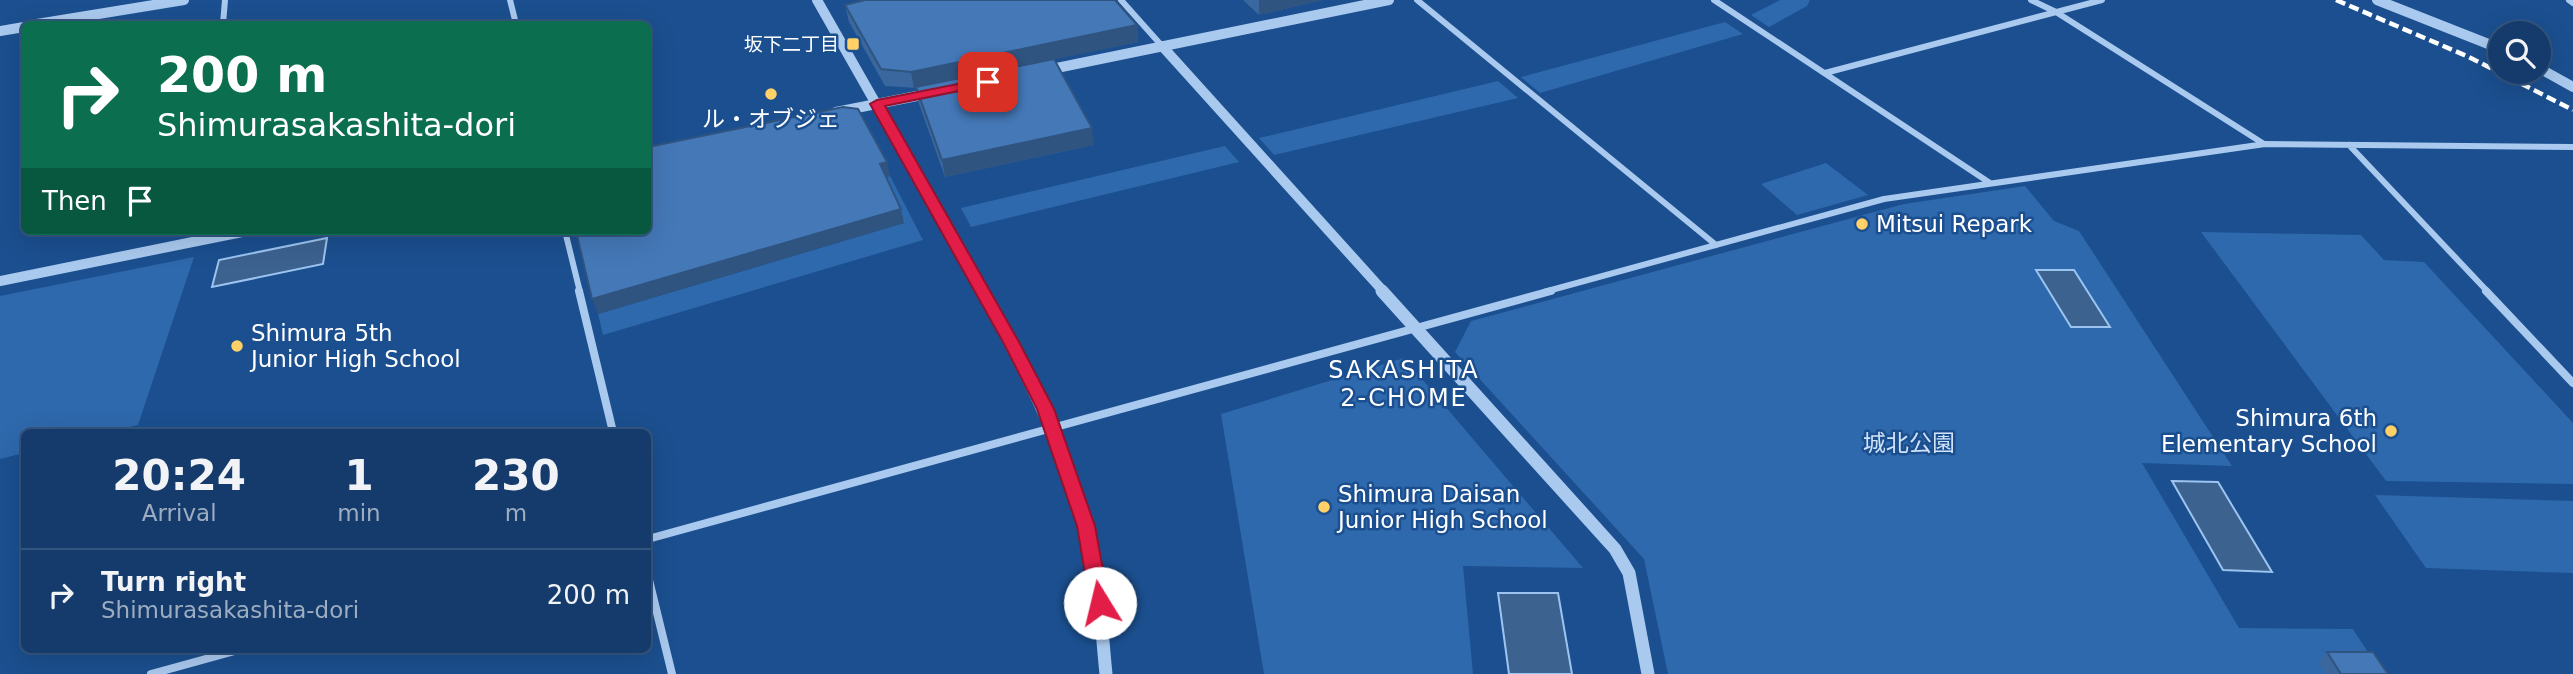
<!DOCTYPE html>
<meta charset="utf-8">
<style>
:root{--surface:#143b6b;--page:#214673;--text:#f1f3f6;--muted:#9dadc1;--line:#33557e}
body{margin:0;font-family:"DejaVu Sans","Noto Sans JP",sans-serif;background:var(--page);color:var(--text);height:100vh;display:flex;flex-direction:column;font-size:26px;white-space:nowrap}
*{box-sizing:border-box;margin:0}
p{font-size:23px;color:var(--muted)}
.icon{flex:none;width:38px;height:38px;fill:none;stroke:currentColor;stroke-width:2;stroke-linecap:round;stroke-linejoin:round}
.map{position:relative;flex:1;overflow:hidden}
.panel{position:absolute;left:21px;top:429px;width:630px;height:224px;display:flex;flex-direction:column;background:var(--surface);border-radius:10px;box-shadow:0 7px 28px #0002,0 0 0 2px var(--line)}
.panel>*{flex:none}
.guide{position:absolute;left:21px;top:21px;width:630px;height:214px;border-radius:10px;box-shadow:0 7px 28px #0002,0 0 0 2px var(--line);background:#0b6e4f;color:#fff;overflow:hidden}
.fabs{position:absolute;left:2488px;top:21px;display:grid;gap:14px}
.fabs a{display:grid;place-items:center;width:63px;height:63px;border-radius:50%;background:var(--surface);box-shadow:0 7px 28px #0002,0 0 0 2px var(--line);font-size:35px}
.pin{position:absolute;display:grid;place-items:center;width:60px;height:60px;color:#fff;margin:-30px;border-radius:14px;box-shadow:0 4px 10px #0006}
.me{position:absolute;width:77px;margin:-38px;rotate:351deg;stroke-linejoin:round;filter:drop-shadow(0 0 5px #0008)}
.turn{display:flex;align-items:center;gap:24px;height:147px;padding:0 21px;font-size:32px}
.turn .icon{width:91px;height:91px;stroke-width:2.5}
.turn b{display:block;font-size:49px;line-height:60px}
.then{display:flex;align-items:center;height:66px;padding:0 21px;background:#0003;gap:14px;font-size:26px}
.eta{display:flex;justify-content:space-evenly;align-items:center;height:119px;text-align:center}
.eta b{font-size:42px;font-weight:800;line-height:49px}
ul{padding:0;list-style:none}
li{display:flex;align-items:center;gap:21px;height:91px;padding:0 21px;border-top:2px solid var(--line)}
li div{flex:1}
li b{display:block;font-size:26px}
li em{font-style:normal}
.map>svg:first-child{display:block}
</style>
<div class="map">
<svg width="2573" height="674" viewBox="0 0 2573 674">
<rect width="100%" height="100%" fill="#1b4f8f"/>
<path fill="#2e69ad" d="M 1780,0 L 1810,0 L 1807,6 L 1769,27 L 1751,15 Z
M 1725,22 L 1743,34 L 1540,93 L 1521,77 Z
M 1498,81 L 1518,98 L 1274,155 L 1259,138 Z
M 1225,146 L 1239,162 L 971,227 L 961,208 Z
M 1826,163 L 1868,195 L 1797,215 L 1761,184 Z
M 890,176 L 923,240 L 603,335 L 598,314 L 904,223 L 883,178 Z
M 2025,186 L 2054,221 L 2079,231 L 2232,466 L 2142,463 L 2239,628 L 2353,629 L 2382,674 L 1668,674 L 1644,559 L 1455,352 L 1471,321 L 1904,204 Z
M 2201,232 L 2361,235 L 2384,260 L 2424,262 L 2573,423 L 2573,484 L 2386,481 Z
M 194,257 L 138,425 L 108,432 L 24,432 L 24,453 L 0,459 L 0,296 Z
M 1404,358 L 1583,568 L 1463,566 L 1473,674 L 1264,674 L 1221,414 Z
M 2375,495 L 2573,501 L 2573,573 L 2426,568 Z"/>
<path fill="#3c6290" stroke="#9cc4f0" stroke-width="2" d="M 327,238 L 323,264 L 212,287 L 219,260 Z
M 2036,270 L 2074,270 L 2110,327 L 2071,327 Z
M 2172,481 L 2218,482 L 2272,572 L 2223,570 Z
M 1498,593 L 1558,593 L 1572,674 L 1509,674 Z"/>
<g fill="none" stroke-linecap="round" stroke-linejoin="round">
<path stroke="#a9c9ee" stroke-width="6" d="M 510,0 L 516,24
M 1121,0 L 1162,46
M 1417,0 L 1716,245
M 1714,0 L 1990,183
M 2031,0 L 2056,12 L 2264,144
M 2569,0 L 2573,3
M 223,24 L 225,0
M 1825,73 L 2102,0
M 2349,145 L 2488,292
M 565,231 L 580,292
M 1544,292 L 1884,199 L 2265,144 L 2573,147"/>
<path stroke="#a9c9ee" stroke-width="8" d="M 579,291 L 613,432
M 2486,291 L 2573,383
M 648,539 L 1551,291
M 648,576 L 672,674
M 151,674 L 242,649"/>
<path stroke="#a9c9ee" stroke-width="10" d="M 817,0 L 983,292
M 2377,0 L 2501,49
M 37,24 L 184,0
M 0,31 L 24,27
M 1162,46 L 1384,292
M 2539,68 L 2573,87
M 1042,71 L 1389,0
M 836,112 L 932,93
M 0,281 L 247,231"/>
<path stroke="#a9c9ee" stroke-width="13" d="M 982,291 C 1024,366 1062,442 1086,525 C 1099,573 1101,625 1106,674
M 1382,291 L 1615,549 L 1629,573 L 1648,674"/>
<path stroke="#fff" stroke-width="4.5" stroke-dasharray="10 4.5" stroke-linecap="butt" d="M 2336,0 L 2469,57 L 2573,110"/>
</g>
<path fill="#3a679d" d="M 1243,0 L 1322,0 L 1259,15 Z
M 845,5 L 1137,25 L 1138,42 L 1029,64 L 1094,145 L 945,177 L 919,104 L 916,88 L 885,86 L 849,22 Z
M 2327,652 L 2388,674 L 2326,674 L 2318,662 Z"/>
<path fill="#305480" d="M 1259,0 L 1322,0 L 1259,15 Z
M 1137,25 L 1138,42 L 914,89 L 911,72 Z
M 1092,128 L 1094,145 L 945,177 L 942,160 Z
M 887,162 L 890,176 L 883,178 L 880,164 Z
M 901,209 L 904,223 L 598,314 L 592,299 Z"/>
<path fill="#4478b7" stroke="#305480" stroke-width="2" d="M 865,0 L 1115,0 L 1137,25 L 911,72 L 881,69 L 845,5 Z
M 1054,59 L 1092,128 L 942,160 L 916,87 Z
M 843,107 L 858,109 L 887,162 L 880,164 L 901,209 L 592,299 L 576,231 L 648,231 L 648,147 Z
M 2327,652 L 2373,652 L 2388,674 L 2341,674 Z"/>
<path fill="#e11d48" stroke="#92132f" stroke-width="2" d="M 988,78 L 994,82 L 993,84 L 885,106 L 1019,342 L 1054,409 L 1095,526 L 1109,603 L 1107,608 L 1100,610 L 1093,608 L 1090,603 L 1077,526 L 1037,409 L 1003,342 L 870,104 L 877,100 Z"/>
<g fill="#ffd166" stroke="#1b4f8f" stroke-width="2.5">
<rect x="846" y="37" width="14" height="14" rx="3.5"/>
<circle cx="771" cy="94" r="7"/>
<circle cx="1862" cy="224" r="7"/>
<circle cx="237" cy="346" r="7"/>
<circle cx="2391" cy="431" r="7"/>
<circle cx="1324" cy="507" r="7"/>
</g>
<g text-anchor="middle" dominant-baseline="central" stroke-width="5" stroke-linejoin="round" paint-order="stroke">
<g font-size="19" fill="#fff" stroke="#1b4f8f" text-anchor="end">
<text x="839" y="44">坂下二丁目</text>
</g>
<g font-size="23" fill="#fff" stroke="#1b4f8f" text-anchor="start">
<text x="771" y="119" text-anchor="middle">ル・オブジェ</text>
<text x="1876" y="224">Mitsui Repark</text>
<text x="251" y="333">Shimura 5th<tspan x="251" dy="26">Junior High School</tspan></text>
<text x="2377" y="418" text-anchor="end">Shimura 6th<tspan x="2377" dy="26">Elementary School</tspan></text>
<text x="1338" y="494">Shimura Daisan<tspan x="1338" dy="26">Junior High School</tspan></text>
</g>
<g font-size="23" fill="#cfe3fa" stroke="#1b4f8f">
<text x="1909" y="443">城北公園</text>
</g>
<g font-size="24" letter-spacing="2" fill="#fff" stroke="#1b4f8f">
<text x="1404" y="370">SAKASHITA<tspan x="1404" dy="28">2-CHOME</tspan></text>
</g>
</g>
</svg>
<div class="fabs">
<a><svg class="icon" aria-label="search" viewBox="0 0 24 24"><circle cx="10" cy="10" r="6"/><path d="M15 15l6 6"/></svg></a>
</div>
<div class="pin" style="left:988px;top:82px;background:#d93025"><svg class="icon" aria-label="arrive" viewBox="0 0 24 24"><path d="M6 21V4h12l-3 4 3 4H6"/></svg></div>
<svg class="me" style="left:1100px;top:603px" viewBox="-20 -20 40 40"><circle r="19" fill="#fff"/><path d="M0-13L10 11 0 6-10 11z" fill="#e11d48"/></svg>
<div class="guide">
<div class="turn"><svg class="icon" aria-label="right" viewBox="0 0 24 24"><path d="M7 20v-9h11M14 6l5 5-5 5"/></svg><div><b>200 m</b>Shimurasakashita-dori</div></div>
<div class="then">Then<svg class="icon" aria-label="arrive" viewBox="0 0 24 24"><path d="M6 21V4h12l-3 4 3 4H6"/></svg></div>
</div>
<section class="panel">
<div class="eta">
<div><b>20:24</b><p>Arrival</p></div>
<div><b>1</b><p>min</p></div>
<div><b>230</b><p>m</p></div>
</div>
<ul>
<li><svg class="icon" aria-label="right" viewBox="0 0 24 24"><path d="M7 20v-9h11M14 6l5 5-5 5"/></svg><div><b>Turn right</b><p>Shimurasakashita-dori</p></div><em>200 m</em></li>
</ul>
</section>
</div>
